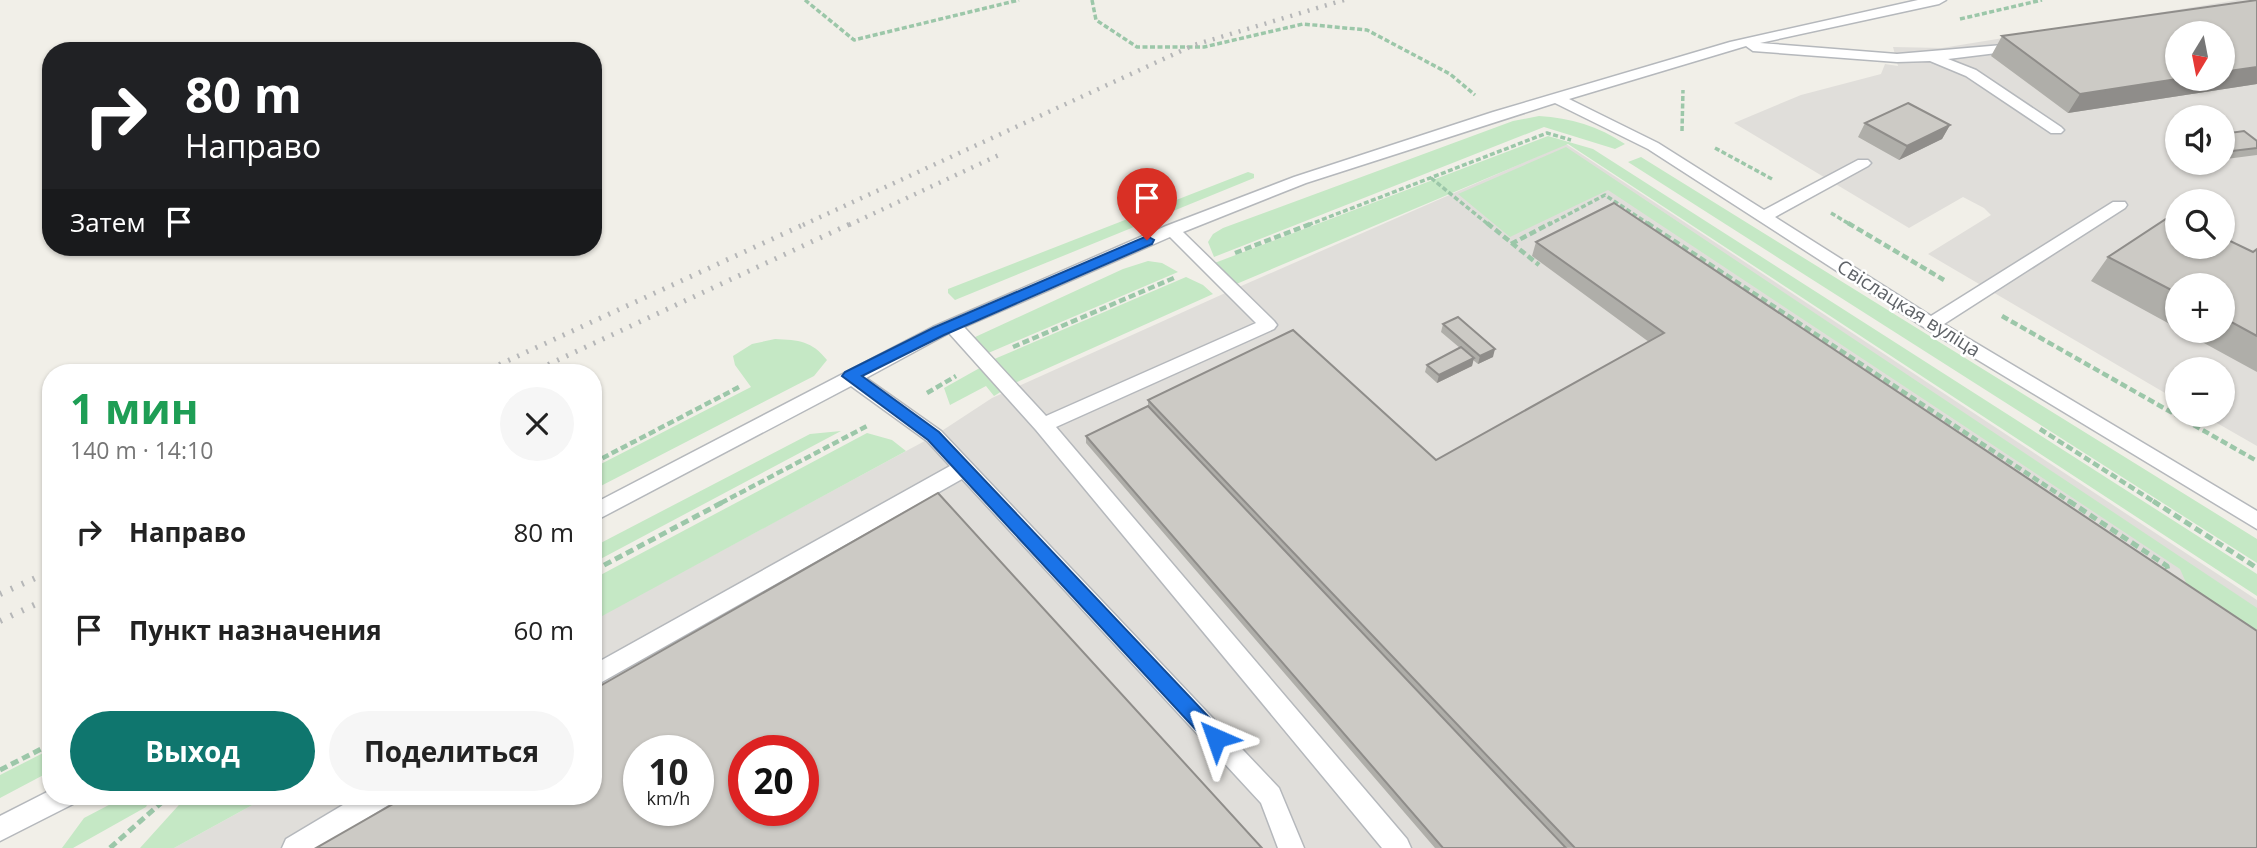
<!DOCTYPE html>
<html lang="ru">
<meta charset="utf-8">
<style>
:root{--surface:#fff;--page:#f6f6f6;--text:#222;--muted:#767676;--accent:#0f766e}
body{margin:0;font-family:"Open Sans",sans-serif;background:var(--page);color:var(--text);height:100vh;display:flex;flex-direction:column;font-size:26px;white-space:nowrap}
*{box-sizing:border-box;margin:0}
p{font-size:23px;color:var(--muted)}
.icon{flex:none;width:38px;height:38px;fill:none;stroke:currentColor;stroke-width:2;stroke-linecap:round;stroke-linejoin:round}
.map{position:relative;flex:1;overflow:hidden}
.sheet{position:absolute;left:42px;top:364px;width:560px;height:441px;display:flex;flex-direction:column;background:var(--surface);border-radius:28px;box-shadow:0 2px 5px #0004}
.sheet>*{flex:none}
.guide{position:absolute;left:42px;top:42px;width:560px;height:214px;border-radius:28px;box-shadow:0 2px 5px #0004;background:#202124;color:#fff;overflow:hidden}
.needle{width:46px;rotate:190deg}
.fabs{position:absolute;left:2165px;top:21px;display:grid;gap:14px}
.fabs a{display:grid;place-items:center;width:70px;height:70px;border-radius:50%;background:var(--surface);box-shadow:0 2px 5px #0004;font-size:35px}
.speed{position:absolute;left:623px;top:735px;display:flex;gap:14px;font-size:35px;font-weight:700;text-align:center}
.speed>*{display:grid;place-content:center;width:91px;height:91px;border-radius:50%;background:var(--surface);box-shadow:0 2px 5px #0004;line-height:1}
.speed small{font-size:18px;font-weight:400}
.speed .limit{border:10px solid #d22;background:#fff;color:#111}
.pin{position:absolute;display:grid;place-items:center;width:60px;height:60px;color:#fff;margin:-72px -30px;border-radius:50% 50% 50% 0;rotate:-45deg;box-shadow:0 0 7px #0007}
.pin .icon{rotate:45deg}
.me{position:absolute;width:77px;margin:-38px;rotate:317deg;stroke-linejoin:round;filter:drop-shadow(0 0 5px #0008)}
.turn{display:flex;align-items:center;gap:24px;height:147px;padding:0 28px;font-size:32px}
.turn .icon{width:91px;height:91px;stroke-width:2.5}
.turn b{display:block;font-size:49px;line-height:60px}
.then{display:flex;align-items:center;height:66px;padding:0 28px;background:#0003;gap:14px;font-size:26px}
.round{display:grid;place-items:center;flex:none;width:74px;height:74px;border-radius:37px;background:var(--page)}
.summary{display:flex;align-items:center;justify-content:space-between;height:119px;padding:0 28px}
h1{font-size:42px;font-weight:700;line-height:52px;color:#1e9e55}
.primary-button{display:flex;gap:14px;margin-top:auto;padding:14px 28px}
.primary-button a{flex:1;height:80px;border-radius:42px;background:var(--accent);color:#fff;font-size:28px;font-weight:700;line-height:80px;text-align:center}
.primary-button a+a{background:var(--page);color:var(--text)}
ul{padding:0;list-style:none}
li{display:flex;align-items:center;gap:21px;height:98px;padding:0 28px}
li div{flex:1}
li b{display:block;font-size:26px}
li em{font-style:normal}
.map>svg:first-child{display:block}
</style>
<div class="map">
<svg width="2257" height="848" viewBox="0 0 2257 848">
<rect width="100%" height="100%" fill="#f1efe8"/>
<path fill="#e0deda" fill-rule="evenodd" d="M 2237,0 L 2257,0 L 2257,446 L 2203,415 L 2222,415 L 2222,369 L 2177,369 L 2177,400 L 1928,254 L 1991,215 L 1984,208 L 1963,197 L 1909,228 L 1734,123 L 1801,95 L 1881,74 L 1885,64 L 1898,66 L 1893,47 L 1942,48 ZM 2177,33 L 2222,33 L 2222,79 L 2177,79 ZM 2177,117 L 2222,117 L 2222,163 L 2177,163 ZM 2177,201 L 2222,201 L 2222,247 L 2177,247 ZM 2177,285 L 2222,285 L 2222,331 L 2177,331 Z
M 1566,144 L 2257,600 L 2257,848 L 174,848 L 269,796 L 593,796 L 593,620 L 934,436 L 992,398 L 1232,290 ZM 639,751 L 698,751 L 698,810 L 639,810 ZM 744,751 L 803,751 L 803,810 L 744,810 Z"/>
<path fill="#c5e8c5" d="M 1539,116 C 1571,118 1598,126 1625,144 L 1615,149 L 1544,127 L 1214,257 L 1208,242 L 1213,234 L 1223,228 L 1513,121 Z
M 1548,136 L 1593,149 L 2257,574 L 2257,596 L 1568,144 L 1234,285 L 1212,264 Z
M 1566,147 L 2257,608 L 2257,633 L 2188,587 L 2180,569 L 1608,190 L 1510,237 L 1458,194 Z
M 1641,157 L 2257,539 L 2257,563 L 1628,162 Z
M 1248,172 L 1254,174 L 1254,178 L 955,300 L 948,293 L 948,289 Z
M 1148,261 L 1162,263 L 1178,272 L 986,354 L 973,338 L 1123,269 Z
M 1186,277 L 1203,285 L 1213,294 L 1015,383 L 992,360 Z
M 775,339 C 799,340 812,341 827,360 L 814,376 L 593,490 L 593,468 L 751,387 L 735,365 L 733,356 L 752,344 Z
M 985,365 L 1007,388 L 994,396 L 986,386 L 950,405 L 944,388 Z
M 841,431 L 593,563 L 593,547 L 810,434 Z
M 867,433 L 892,440 L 906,451 L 593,621 L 593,579 Z
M 51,749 L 51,771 L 0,798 L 0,775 Z
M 126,796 L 151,796 L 146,807 L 73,848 L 62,848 L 84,818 Z
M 187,796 L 269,796 L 174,848 L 140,848 Z"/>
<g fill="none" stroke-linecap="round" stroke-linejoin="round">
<g stroke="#b5b8bc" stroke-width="3">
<path id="lane" d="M 1918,0 L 1946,0 L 1939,4 L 1760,43 L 1897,54 L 2026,43 L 2026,49 L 2021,50 L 1948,59 L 1976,70 L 2061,127 L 2064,130 L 2061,133 L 2051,133 L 1966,76 L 1930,61 L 1897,62 L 1753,51 L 1746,46 L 1569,99 L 1658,143 L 1764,210 L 1858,160 L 1868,160 L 1871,163 L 1868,166 L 1775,217 L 1931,316 L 2113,202 L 2125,202 L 2127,205 L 2125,208 L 1944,324 L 2257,511 L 2257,529 L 1925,328 L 1648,149 L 1555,103 L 1306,183 L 1183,232 L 1274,321 L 1277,325 L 1274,329 L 1056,427 L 1407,839 L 1411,848 L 1382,848 L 1036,430 L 949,333 L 866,378 L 941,431 L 1279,788 L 1304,848 L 1278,848 L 1261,803 L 962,479 L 593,687 L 593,665 L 950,466 L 927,441 L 851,386 L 593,522 L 593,504 L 933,327 L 1166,226 L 1294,177 L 1493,112 L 1730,42 ZM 1170,237 L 1256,323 L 1046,416 L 964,327 Z
M 51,790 L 51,796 L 76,796 L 73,804 L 0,841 L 0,816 Z
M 358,796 L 393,796 L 390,804 L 318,848 L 282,848 L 286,839 Z"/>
</g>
<path stroke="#9cc7a9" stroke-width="3.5" stroke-dasharray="5 2.5" stroke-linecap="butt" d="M 805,0 L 854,40 L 1019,0
M 1092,0 L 1096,20 L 1137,47 L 1204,47 L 1303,24 L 1367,30 L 1450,74 L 1475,95
M 1960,19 L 2042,0
M 1682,131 L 1683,90
M 1715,148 L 1772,179
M 1431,178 L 1489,225
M 1831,213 L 1851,225
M 1308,225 L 1547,133 L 1571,140
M 1548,225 L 1605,195 L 1650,225"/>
<path stroke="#9cc7a9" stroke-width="4.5" stroke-dasharray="7 3.5" stroke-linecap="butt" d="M 1487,223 L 1539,265
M 1647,223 L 2072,503
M 1848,223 L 1944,280
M 1511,244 L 1551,223
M 1235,253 L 1313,223
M 2002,316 L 2257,461
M 1013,347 L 1176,277
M 927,393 L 956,376
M 2040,429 L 2156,503
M 593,463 L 741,386
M 721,503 L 867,426"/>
<path stroke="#9cc7a9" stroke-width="5" stroke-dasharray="8 4.5" stroke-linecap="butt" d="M 2069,501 L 2167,566 L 2169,576
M 2153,501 L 2257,568
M 593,571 L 725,501
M 0,770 L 51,744
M 110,848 L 169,796"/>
<use href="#lane" fill="#fff" fill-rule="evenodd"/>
<path stroke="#b6b7b8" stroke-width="4.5" stroke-dasharray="2 7" stroke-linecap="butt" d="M 803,225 L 1194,45 L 1344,0
M 849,225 L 1001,154"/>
<path stroke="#b6b7b8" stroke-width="5" stroke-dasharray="2 8" stroke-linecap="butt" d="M 481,373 L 807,223
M 530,373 L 852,223"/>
<path stroke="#b6b7b8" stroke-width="6" stroke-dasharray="2 10" stroke-linecap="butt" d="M 0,594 L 51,571
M 0,621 L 51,597"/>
</g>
<path fill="#afaea9" d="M 2257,0 L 2257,84 L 2068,113 L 1991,56 L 2002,36 Z
M 1865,123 L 1950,125 L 1942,139 L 1899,160 L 1858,137 Z
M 2222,134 L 2257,141 L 2257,155 L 2226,159 L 2222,156 Z
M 1614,203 L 2257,848 L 1435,848 L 1086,443 L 1086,436 L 1148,406 L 1148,400 L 1436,460 L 1649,342 L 1532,256 L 1536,242 Z
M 2257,249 L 2257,372 L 2182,331 L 2222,331 L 2222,285 L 2177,285 L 2177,328 L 2091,281 L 2108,257 L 2253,252 Z
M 1443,324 L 1493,357 L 1478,364 L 1473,360 L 1472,366 L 1437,383 L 1425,372 L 1427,365 L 1460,348 L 1441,332 Z"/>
<path fill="#8f8d8a" d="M 2257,67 L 2257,84 L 2068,113 L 2080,94 L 2177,79 L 2222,79 L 2222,72 Z
M 1950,125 L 1942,139 L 1899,160 L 1907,146 Z
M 1495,349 L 1493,357 L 1478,364 L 1480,356 Z
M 1474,358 L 1472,366 L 1437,383 L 1439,375 Z"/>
<path fill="#cccac5" stroke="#8f8d8a" stroke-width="2" fill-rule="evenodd" d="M 2257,0 L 2257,67 L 2222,72 L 2222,33 L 2177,33 L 2177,79 L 2080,94 L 2002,36 Z
M 1908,103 L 1950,125 L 1907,146 L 1865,123 Z
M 2244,131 L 2257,141 L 2257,148 L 2232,151 L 2222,144 L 2222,134 Z
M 1614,203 L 2257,631 L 2257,848 L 1575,848 L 1148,400 L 1293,330 L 1436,460 L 1664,333 L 1536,242 Z
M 2175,213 L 2177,214 L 2177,247 L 2222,247 L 2222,237 L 2253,252 L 2257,249 L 2257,336 L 2222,317 L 2222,285 L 2177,285 L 2177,293 L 2108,257 Z
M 1458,317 L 1495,349 L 1480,356 L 1443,324 Z
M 1461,347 L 1474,358 L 1439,375 L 1427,365 Z
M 1148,406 L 1566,848 L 1443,848 L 1086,436 Z
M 938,493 L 1262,848 L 316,848 L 407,796 L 593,796 L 593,690 ZM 639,751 L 698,751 L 698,810 L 639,810 ZM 744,751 L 803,751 L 803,810 L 744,810 Z"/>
<path fill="#1a73e8" stroke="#114b97" stroke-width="2" d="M 1147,236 L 1154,240 L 1152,244 L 944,335 L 862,376 L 939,432 L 1223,732 L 1226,738 L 1223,744 L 1216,747 L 1209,744 L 928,440 L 842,376 L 845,372 L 933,328 Z"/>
<g text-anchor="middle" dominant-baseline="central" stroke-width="5" stroke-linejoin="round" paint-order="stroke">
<g font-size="19" fill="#5f6368" stroke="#fff">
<text transform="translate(1909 308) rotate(32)">Свіслацкая вуліца</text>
</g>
</g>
</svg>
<div class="fabs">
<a><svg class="needle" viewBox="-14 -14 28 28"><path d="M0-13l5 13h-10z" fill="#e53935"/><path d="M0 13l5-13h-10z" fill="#767676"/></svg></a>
<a><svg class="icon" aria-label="sound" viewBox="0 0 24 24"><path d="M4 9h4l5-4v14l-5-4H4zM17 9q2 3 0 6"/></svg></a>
<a><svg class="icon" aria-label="search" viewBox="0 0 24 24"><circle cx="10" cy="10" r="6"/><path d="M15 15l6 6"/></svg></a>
<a>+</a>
<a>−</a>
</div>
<div class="speed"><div>10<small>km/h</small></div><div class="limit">20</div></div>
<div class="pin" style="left:1147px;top:240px;background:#d93025"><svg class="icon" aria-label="arrive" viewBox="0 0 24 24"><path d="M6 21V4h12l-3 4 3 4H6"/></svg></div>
<svg class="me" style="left:1216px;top:738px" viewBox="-20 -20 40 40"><path d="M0-17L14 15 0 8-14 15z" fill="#1a73e8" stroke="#fff" stroke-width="4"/></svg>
<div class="guide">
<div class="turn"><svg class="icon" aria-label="right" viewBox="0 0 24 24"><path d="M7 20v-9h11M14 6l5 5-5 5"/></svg><div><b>80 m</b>Направо</div></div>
<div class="then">Затем<svg class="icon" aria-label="arrive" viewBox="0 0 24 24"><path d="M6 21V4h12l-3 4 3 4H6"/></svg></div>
</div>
<section class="sheet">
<div class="summary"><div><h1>1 мин</h1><p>140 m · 14:10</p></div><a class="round"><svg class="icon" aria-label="close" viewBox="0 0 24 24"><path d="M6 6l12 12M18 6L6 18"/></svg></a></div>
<ul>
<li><svg class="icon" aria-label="right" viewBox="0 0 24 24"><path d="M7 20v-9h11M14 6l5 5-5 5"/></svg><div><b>Направо</b></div><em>80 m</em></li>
<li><svg class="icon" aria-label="arrive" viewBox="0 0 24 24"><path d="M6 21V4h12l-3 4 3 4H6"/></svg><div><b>Пункт назначения</b></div><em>60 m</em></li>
</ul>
<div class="primary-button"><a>Выход</a><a>Поделиться</a></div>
</section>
</div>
